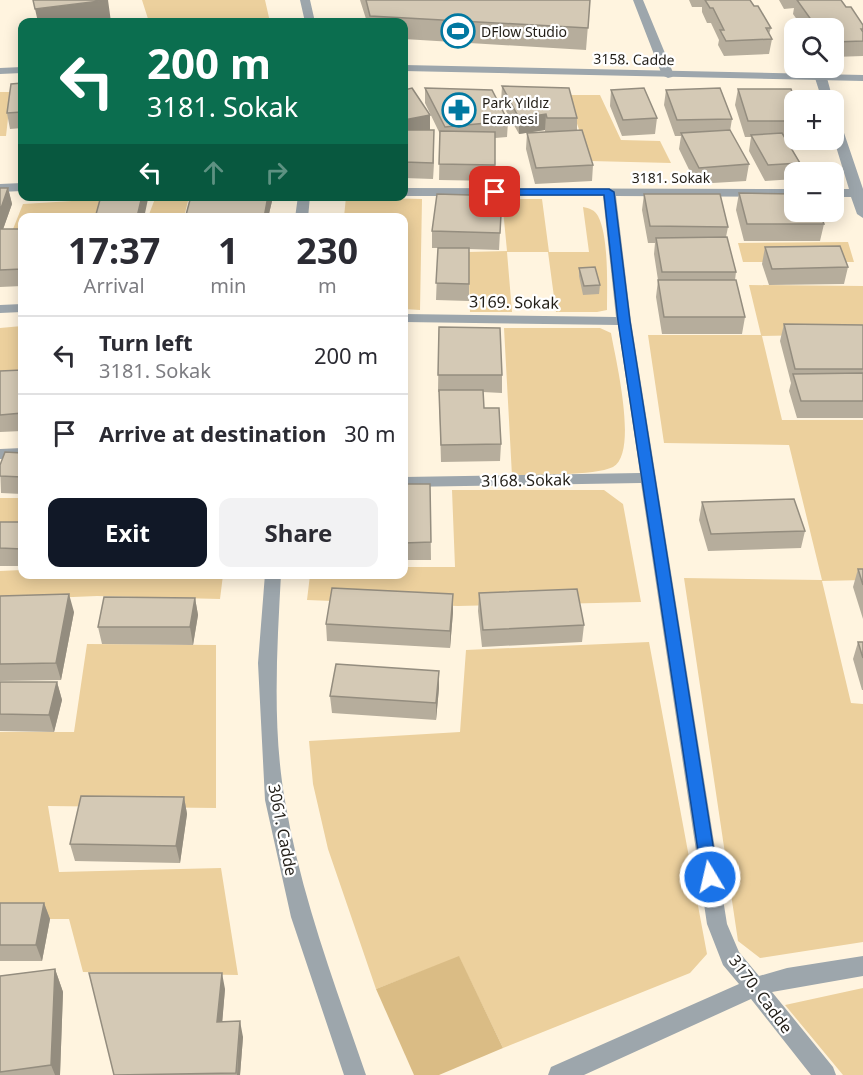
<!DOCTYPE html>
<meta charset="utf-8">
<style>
:root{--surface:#fff;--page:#f2f2f3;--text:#2b2b33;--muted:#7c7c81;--line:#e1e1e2;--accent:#111827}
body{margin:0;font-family:"Noto Sans",sans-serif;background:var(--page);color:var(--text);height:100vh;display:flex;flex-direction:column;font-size:22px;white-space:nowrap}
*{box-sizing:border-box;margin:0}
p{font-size:20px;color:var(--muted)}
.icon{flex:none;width:33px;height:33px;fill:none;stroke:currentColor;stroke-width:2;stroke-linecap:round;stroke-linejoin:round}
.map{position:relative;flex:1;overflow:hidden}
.side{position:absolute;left:18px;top:213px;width:390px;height:366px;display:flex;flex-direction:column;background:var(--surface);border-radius:12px;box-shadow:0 3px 15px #0003}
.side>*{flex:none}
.banner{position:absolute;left:18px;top:18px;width:390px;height:183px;border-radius:12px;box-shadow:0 3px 15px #0003;background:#0b6e4f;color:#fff;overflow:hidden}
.fabs{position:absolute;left:784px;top:18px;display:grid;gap:12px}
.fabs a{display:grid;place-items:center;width:60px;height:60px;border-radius:12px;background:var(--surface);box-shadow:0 3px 15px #0003;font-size:30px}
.pin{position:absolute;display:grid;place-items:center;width:51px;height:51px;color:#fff;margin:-26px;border-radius:12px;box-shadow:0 3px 9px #0006}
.me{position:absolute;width:66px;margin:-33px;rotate:351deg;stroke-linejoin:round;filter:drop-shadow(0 0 4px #0008)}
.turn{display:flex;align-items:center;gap:21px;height:126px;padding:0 30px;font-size:27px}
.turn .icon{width:78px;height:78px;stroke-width:2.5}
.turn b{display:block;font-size:42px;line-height:51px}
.lanes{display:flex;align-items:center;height:57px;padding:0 30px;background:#0003;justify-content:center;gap:30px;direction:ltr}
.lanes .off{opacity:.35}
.eta{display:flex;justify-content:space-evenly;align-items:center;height:102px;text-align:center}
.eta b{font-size:36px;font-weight:700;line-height:42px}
.button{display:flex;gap:12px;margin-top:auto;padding:12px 30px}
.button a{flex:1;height:69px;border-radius:12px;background:var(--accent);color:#fff;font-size:24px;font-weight:700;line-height:69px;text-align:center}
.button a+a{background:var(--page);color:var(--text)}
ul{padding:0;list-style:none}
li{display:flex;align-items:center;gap:18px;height:78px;padding:0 30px;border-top:2px solid var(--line)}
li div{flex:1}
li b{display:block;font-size:22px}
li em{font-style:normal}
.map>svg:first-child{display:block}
</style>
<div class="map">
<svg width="863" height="1075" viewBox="0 0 863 1075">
<rect width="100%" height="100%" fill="#fff4df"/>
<path fill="#ecd09d" d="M 142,0 L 265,0 L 270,22 L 149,22 Z
M 0,92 L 11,92 L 6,136 L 0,136 Z
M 567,95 L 600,95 L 621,140 L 660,141 L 671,163 L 590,161 Z
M 156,196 L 189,197 L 184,217 L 148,217 Z
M 346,197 L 422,199 L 420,310 L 404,309 L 404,218 L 344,217 Z
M 105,199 L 99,217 L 22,218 L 22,243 L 7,244 L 23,204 Z
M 502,199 L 542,199 L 549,252 L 589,252 L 583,207 C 589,208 595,210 598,216 C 609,237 607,286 607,310 L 597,312 L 556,312 L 548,252 L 507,252 L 512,312 L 470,312 L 468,252 L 507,251 Z
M 848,242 L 854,262 L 743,262 L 738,243 Z
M 749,285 L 863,286 L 863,334 L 762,336 L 782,420 L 863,420 L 863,580 L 822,581 L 851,703 L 863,704 L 863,942 L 760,958 L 738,941 L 684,578 L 822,580 L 789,445 L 664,443 L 648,335 L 761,335 Z
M 22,326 L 22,375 L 0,377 L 0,328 Z
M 504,328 L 600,328 L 611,333 C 615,357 639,453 613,467 C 594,476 536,474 512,476 Z
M 452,490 L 604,490 L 623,504 L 641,602 L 458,606 L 307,600 L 310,575 L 404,574 L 404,567 L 455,567 Z
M 0,498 L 22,498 L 22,530 L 0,531 Z
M 22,570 L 22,574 L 223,575 L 220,599 L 97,596 L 0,600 L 0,571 Z
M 649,642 L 707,954 L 690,973 L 503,1048 L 459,957 L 376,989 L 328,849 L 313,784 L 309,741 L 460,732 L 466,650 Z
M 87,644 L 216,645 L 216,808 L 48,806 L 59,872 L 221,868 L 238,975 L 83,972 L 69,919 L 0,919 L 0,732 L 74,732 Z
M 863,988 L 863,1075 L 843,1075 L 785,1005 Z"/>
<path fill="#dabc85" d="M 459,956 L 503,1048 L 439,1075 L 414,1075 L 376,989 Z"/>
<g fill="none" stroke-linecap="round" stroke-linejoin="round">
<path fill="#9da6ac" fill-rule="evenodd" d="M 633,0 L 643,0 L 674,75 L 672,77 L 668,78 L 662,75 Z
M 821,75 L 827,78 L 833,100 L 822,100 L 815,78 Z
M 834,117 L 840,121 L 863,189 L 863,218 L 857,214 L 851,197 L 834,197 L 834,189 L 849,189 L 834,140 Z
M 22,183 L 22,191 L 0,192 L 0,184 Z
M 404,188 L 795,189 L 795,197 L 616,196 L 631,321 L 727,924 L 739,952 L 759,976 L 787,968 L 863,956 L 863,976 L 772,992 L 833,1067 L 836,1075 L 811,1075 L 751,999 L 584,1075 L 548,1075 L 551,1067 L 739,984 L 723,965 L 707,924 L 641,483 L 404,487 L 404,477 L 640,473 L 618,325 L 404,322 L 404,314 L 616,317 L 603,196 L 404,196 Z
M 22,304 L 22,312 L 0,313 L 0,305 Z
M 22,448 L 22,458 L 0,459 L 0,449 Z"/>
<path fill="#9da6ac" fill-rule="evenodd" d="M 300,0 L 310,0 L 315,22 L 305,22 Z
M 404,65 L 863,75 L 863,81 L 404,71 Z
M 22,67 L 22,73 L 0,74 L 0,68 Z
M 298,196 L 310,196 L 308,218 L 295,218 Z
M 265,574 L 281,574 C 277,649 272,727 285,801 C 301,896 335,985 366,1075 L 344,1075 L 291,917 L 265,800 L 258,663 Z"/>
</g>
<path fill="#b6ad9c" d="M 360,0 L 590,0 L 586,50 L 404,39 L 404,22 L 367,22 Z
M 689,0 L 750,0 L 754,6 L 771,28 L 769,34 L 772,39 L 769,54 L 724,56 L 718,45 L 719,40 L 711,23 L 707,23 L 702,12 L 702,7 L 692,7 Z
M 779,0 L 841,0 L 846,7 L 863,25 L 863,56 L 834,57 L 834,28 L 803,28 L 793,14 L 794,8 L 784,9 Z
M 22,83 L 22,128 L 10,129 L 7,113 Z
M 502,86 L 577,118 L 577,130 L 593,165 L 592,181 L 535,184 L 526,149 L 527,133 L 545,132 L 545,130 L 519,134 L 501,102 Z
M 425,88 L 508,121 L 507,137 L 495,138 L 495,181 L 439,180 L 440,134 L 425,103 Z
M 738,89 L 795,100 L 795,137 L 785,137 L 800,163 L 798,172 L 795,172 L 795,179 L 765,181 L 749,151 L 751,137 L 745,137 L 735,105 Z
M 404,90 L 430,115 L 430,130 L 434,146 L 433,179 L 404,178 Z
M 611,90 L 657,118 L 655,134 L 622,136 L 610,106 Z
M 666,90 L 732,119 L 730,131 L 749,164 L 746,181 L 696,184 L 679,149 L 681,136 L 675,136 L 664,105 Z
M 0,188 L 8,188 L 12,204 L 3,229 L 22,229 L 22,286 L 0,287 Z
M 739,193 L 824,224 L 820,241 L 744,241 L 736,210 Z
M 644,194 L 728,227 L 726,237 L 736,272 L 735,280 L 745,317 L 742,334 L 662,334 L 656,297 L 658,280 L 654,254 L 655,243 L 648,243 L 642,210 Z
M 191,196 L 271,196 L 272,201 L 268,218 L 186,218 L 186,215 Z
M 502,196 L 499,250 L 469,249 L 469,301 L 436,300 L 438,248 L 432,248 L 432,231 Z
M 765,247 L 848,267 L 844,284 L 769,285 L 762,264 Z
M 579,268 L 600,285 L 599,294 L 583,295 L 579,276 Z
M 784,324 L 863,325 L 863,418 L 797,418 L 789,391 L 791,383 L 780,341 Z
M 439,327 L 502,375 L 502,393 L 483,392 L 484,408 L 501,444 L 500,461 L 441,462 L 439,392 L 438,392 Z
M 22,370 L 22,431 L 0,432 L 0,371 Z
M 22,453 L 22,494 L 1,493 L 0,465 Z
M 404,484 L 430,484 L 431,560 L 404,560 Z
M 702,502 L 805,531 L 801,548 L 708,551 L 699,520 Z
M 0,522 L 22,522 L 22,566 L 0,566 Z
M 858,569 L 863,569 L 863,619 L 853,587 Z
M 479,593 L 584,625 L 582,642 L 482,647 L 478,611 Z
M 453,594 L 453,612 L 450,648 L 327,641 L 326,624 Z
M 0,596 L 74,612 L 61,680 L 0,681 Z
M 195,598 L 198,615 L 193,645 L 102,644 L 98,627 Z
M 858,642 L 863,642 L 863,690 L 862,690 L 853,659 Z
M 439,671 L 439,688 L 436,720 L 332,713 L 330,696 Z
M 0,682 L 57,682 L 62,700 L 54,732 L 0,731 Z
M 184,797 L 187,814 L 180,863 L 75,861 L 70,844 Z
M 0,903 L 44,903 L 50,919 L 42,961 L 0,961 Z
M 55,969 L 63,992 L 60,1075 L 0,1075 L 0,976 Z
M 225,989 L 222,1022 L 243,1037 L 240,1075 L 114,1075 Z"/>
<path fill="#948d7f" d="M 108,0 L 111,22 L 38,22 L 35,9 Z
M 546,114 L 545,130 L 519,134 L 519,118 Z
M 430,115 L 430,131 L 404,136 L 404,120 Z
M 434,130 L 434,146 L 433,179 L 433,163 Z
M 8,188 L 12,204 L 0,238 L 0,211 Z
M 142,196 L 147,196 L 148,199 L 144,218 L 137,218 Z
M 268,196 L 271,196 L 272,201 L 268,218 L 264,218 Z
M 69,594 L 74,612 L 61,680 L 56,663 Z
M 453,594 L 453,612 L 450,648 L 450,631 Z
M 195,598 L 198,615 L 193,645 L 190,627 Z
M 439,671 L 439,688 L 436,720 L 436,703 Z
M 57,682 L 62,700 L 54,732 L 49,715 Z
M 184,797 L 187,814 L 180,863 L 176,846 Z
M 44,903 L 50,919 L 42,961 L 36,945 Z
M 55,969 L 63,992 L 60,1075 L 55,1075 L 51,1065 Z
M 222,973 L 225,989 L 221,1037 L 217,1022 Z
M 240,1021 L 243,1037 L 240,1075 L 237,1075 Z"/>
<path fill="#d4c9b5" stroke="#948d7f" stroke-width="1.5" d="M 33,0 L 108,0 L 35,9 Z
M 366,0 L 590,0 L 588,28 L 370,16 Z
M 705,0 L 750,0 L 754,6 L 758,6 L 771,28 L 766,28 L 772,39 L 726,41 L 720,30 L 724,30 L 713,8 L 710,8 Z
M 797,0 L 841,0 L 846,7 L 851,7 L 863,25 L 863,29 L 861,29 L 863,32 L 863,41 L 834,42 L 834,28 L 817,28 Z
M 22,83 L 22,112 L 7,113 L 11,84 Z
M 502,86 L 569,88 L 577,118 L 547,118 L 546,114 L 519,118 Z
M 412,88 L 430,115 L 404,120 L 404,90 Z
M 425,88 L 492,90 L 508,121 L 445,127 Z
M 644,88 L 657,118 L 623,120 L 611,90 Z
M 720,88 L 732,119 L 677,120 L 666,90 Z
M 738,89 L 791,89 L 795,100 L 795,121 L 748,121 Z
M 404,130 L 434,130 L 433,163 L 404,162 Z
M 582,130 L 593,165 L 536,168 L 527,133 Z
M 730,130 L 749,164 L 699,168 L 681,133 Z
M 440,131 L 495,132 L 495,165 L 439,164 Z
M 782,133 L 800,163 L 768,165 L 751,135 Z
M 0,188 L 8,188 L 0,211 Z
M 739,193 L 795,194 L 795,212 L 819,212 L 824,224 L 747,224 Z
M 437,194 L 502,196 L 500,233 L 432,231 Z
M 644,194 L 720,194 L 728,227 L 650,226 Z
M 101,196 L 142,196 L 137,217 L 95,218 Z
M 191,196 L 268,196 L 264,218 L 223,218 L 224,215 L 186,215 Z
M 0,229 L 22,229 L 22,269 L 0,270 Z
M 727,237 L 736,272 L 662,272 L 656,238 Z
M 840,246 L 848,267 L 772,269 L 765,247 Z
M 438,248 L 469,248 L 469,284 L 436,283 Z
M 595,267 L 600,285 L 584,286 L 579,268 Z
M 658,280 L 736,280 L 745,317 L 664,317 Z
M 784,324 L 863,325 L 863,369 L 795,369 Z
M 439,327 L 500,328 L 502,375 L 438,375 Z
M 22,370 L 22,413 L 0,415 L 0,371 Z
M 863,373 L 863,401 L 801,401 L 793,374 Z
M 439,390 L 483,390 L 484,408 L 499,408 L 501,444 L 441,445 Z
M 5,452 L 22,453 L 22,477 L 0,476 L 0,465 Z
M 404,484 L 430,484 L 431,542 L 404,543 Z
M 794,499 L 805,531 L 711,534 L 702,502 Z
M 0,522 L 22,522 L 22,549 L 0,548 Z
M 858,569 L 863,569 L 863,585 Z
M 332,588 L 453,594 L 450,631 L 326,624 Z
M 577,589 L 584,625 L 483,630 L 479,593 Z
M 69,594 L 56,663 L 0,664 L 0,596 Z
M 104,597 L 195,598 L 190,627 L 98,627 Z
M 858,642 L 863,642 L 863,658 Z
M 336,664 L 439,671 L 436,703 L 330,696 Z
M 0,682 L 57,682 L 49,715 L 0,714 Z
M 81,796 L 184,797 L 176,846 L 70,844 Z
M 0,903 L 44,903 L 36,945 L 0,945 Z
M 55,969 L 51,1065 L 0,1072 L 0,976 Z
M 89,973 L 222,973 L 217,1022 L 240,1021 L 236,1073 L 114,1075 Z"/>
<path fill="#1a73e8" stroke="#114b97" stroke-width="1.5" d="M 609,189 L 614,192 L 630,321 L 718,877 L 716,882 L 710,884 L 704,882 L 702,877 L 618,321 L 604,195 L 495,195 L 490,192 L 495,189 Z"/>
<defs>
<g id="stadium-ring" transform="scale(1.725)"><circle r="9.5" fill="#fff" stroke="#0178a1" stroke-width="1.5"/><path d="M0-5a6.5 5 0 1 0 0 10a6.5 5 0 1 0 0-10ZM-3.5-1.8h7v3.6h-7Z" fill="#0178a1"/></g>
<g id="pharmacy-ring" transform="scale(1.725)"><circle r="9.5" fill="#fff" stroke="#0178a1" stroke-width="1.5"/><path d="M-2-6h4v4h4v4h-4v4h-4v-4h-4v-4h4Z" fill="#0178a1"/></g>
</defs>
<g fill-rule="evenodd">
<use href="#stadium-ring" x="458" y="31"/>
<use href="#pharmacy-ring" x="459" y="110"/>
</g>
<g text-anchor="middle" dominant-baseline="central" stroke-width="4.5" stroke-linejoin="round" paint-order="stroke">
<g font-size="14" fill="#221e17" stroke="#fff" text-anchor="start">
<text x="481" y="31">DFlow Studio</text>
<text x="482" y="102">Park Yıldız<tspan x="482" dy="16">Eczanesi</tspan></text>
</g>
<g font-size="14" fill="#221e17" stroke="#fff">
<text transform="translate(634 59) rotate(1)">3158. Cadde</text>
<text x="671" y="177">3181. Sokak</text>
</g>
<g font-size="16" fill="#221e17" stroke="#fff">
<text transform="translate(514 302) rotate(1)">3169. Sokak</text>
<text transform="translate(526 480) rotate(-1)">3168. Sokak</text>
<text transform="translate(283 830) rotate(79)">3061. Cadde</text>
<text transform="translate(761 994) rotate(53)">3170. Cadde</text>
</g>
</g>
</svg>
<div class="fabs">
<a><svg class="icon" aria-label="search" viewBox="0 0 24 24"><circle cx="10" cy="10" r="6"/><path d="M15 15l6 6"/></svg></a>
<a>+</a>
<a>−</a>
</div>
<div class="pin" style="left:495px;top:192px;background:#d93025"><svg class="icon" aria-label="arrive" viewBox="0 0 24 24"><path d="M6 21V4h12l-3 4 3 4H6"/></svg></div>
<svg class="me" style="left:710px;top:877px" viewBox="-20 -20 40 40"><circle r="17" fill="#1a73e8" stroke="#fff" stroke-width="3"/><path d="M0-11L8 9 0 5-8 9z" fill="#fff"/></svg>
<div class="banner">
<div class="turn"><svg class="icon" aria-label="left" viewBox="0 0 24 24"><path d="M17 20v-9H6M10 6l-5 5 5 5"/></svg><div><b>200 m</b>3181. Sokak</div></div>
<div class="lanes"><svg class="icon" aria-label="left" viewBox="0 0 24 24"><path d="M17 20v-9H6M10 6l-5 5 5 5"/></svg><svg class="icon off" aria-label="ahead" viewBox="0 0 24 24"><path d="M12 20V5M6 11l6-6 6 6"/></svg><svg class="icon off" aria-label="right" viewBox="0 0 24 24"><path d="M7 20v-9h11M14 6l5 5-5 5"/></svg></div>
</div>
<section class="side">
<div class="eta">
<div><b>17:37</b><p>Arrival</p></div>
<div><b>1</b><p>min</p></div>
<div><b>230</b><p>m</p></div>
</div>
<ul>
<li><svg class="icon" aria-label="left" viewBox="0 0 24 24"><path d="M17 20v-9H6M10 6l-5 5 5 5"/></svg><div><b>Turn left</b><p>3181. Sokak</p></div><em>200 m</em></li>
<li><svg class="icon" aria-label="arrive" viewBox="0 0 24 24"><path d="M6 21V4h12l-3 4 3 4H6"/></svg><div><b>Arrive at destination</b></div><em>30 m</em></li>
</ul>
<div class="button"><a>Exit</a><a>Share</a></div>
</section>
</div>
